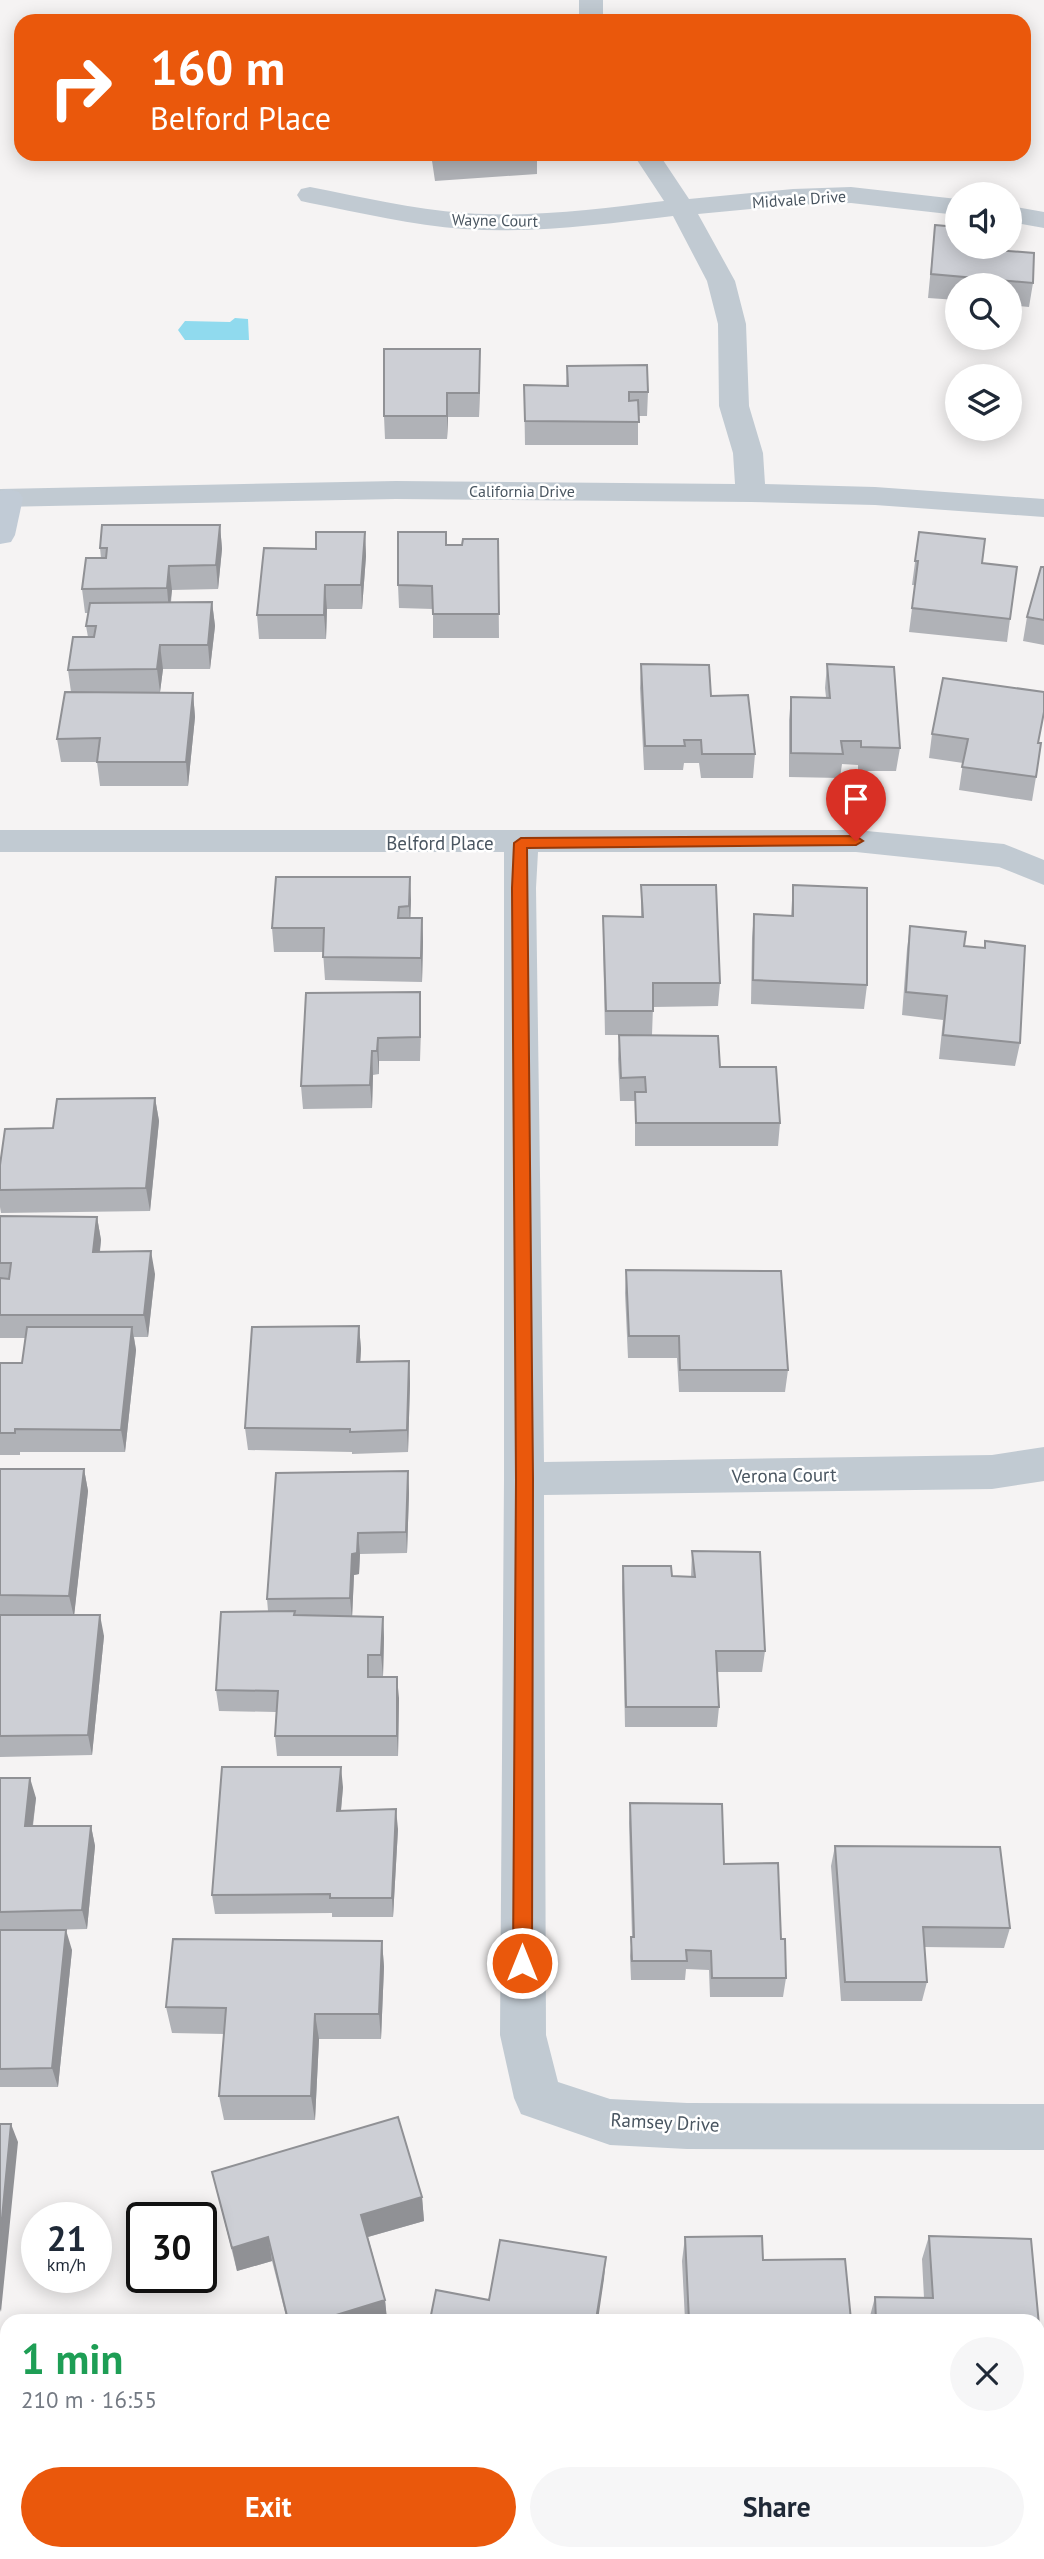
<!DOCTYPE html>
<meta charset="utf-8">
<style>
:root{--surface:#fff;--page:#f6f6f7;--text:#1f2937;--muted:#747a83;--accent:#ea580c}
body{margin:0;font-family:"PT Sans",sans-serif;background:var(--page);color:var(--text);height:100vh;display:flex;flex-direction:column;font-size:26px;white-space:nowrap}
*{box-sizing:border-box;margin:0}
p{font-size:23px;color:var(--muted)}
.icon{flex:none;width:38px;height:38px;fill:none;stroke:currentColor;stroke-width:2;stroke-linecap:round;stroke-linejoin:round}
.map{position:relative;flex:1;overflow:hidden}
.drawer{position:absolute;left:0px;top:2314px;width:1045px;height:247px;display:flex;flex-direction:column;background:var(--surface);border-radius:21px 21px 0 0;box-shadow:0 4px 18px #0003}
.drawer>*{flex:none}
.guide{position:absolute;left:14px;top:14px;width:1017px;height:147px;border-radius:21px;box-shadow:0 4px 18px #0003;background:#ea580c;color:#fff;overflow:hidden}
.buttons{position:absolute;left:945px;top:182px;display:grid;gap:14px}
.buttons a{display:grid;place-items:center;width:77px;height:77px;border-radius:50%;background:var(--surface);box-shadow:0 4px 18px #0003;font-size:35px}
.speed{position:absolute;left:21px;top:2202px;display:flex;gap:14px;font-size:35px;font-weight:700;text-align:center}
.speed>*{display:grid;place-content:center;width:91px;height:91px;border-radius:50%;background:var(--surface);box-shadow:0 4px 18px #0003;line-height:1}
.speed small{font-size:18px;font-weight:400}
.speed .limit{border:4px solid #111;border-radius:10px;background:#fff;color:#111}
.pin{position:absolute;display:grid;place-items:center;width:60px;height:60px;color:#fff;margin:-72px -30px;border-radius:50% 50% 50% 0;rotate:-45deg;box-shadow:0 0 7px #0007}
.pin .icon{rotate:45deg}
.me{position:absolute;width:77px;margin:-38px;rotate:0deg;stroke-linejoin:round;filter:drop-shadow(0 0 5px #0008)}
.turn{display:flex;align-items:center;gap:24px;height:147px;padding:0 21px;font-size:32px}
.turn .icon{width:91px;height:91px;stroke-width:2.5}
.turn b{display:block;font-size:49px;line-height:60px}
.round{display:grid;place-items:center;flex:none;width:74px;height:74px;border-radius:37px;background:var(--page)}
.summary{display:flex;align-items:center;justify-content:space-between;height:119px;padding:0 21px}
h1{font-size:42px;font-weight:800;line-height:52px;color:#1e9e55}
.cta{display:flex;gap:14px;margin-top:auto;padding:14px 21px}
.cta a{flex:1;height:80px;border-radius:42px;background:var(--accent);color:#fff;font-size:28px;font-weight:800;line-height:80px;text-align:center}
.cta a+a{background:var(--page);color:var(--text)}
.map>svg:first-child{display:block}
</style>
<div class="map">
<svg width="1044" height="2559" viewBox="0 0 1044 2559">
<rect width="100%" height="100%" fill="#f5f3f3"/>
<path fill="#90daee" d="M 235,318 L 248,319 L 249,340 L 185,340 L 178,330 L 185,321 L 230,322 Z"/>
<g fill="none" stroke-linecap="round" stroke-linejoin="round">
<path fill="#c1cad2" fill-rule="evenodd" d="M 579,0 L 603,0 L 603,21 L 579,21 Z
M 633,154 L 659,154 L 689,199 L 793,189 L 851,187 L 957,199 L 957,215 L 851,203 L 793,205 L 698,214 L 735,281 L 746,324 L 749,406 L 763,453 L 765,484 L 875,487 L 1044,499 L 1044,517 L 875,505 L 751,502 L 396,499 L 0,507 L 0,489 L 396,481 L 735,484 L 733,453 L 719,406 L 718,324 L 707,281 L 673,216 C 604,224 533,234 464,229 C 412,225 361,213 310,203 L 301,201 L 297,195 L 301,189 L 310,187 C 361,197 412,209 465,213 C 531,218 598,209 664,201 Z
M 1010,206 L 1044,212 L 1044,228 L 1010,222 Z
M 0,830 L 856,830 L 1004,844 L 1044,860 L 1044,885 L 999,867 L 856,852 L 538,852 L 536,888 L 544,1462 L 992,1455 L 1044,1447 L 1044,1481 L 992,1489 L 544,1495 L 546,2035 L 558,2082 L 610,2099 L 687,2103 L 1044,2104 L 1044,2150 L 687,2149 L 610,2145 L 521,2114 L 514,2098 L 500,2035 L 504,1479 L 504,852 L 0,852 Z"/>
<path fill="#c1cbd6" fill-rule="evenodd" d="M 8,489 L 19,492 L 23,498 L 15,535 L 11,542 L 0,544 L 0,491 Z"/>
</g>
<path fill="#b0b2b7" d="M 431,154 L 537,154 L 537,174 L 435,181 Z
M 935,225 L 982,249 L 1033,283 L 1029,307 L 1010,305 L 1010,285 L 957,285 L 957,300 L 928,298 Z
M 567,366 L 648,392 L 647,416 L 638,416 L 638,445 L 525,445 L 524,385 L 566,386 Z
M 480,372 L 479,417 L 448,417 L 447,439 L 385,439 L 384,416 Z
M 220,525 L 222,549 L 218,589 L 172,590 L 171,603 L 212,602 L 215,626 L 210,669 L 163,669 L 160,692 L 193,693 L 195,717 L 188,786 L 100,786 L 97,762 L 61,762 L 57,739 L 71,692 L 68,670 L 88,637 L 86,626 L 88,613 L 85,613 L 82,589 L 101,558 L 100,548 Z
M 365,532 L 366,556 L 362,609 L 327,609 L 326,639 L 259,639 L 257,615 L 316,549 Z
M 919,532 L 982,563 L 1010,619 L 1007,642 L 909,632 L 915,585 L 912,585 Z
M 498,539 L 499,638 L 433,638 L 433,609 L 399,608 L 398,585 L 446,545 L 462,545 Z
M 1044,567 L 1044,645 L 1023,641 L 1027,617 Z
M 641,664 L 711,696 L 755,754 L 753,778 L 701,778 L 699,763 L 684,763 L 683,770 L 644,770 L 640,688 Z
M 827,664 L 900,748 L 896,771 L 858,771 L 858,765 L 842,764 L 840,778 L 789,777 L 789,720 L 791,697 L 826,697 L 825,688 Z
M 932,734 L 1038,743 L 1036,777 L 1032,801 L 959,790 L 963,763 L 929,758 Z
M 641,885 L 720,983 L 718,1006 L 653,1007 L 652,1035 L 605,1035 L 603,940 L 603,916 L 641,917 Z
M 793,885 L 867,985 L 864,1009 L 751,1004 L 752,938 L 754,914 L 791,916 Z
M 411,900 L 410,918 L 422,918 L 423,941 L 422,982 L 325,980 L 323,952 L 274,952 L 272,928 Z
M 910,926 L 964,946 L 984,948 L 985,941 L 1020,1043 L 1015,1066 L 939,1059 L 943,1020 L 902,1015 L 907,949 Z
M 420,992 L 420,1061 L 379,1061 L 379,1074 L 373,1075 L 372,1108 L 303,1109 L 301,1086 Z
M 619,1035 L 720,1067 L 780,1123 L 778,1146 L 635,1146 L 635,1101 L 620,1101 L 618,1059 Z
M 155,1098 L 159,1121 L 150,1211 L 1,1213 L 0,1207 L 0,1165 Z
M 0,1216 L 97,1217 L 101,1240 L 100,1252 L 155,1274 L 148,1337 L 134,1337 L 136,1350 L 125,1452 L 20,1452 L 20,1455 L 0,1455 L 0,1363 L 22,1363 L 25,1338 L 0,1338 Z
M 626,1270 L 788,1370 L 785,1392 L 679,1392 L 677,1358 L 628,1358 L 625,1293 Z
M 359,1326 L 361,1349 L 360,1362 L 409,1361 L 410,1383 L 408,1452 L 352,1454 L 352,1452 L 248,1450 L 245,1428 Z
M 0,1469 L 84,1469 L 88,1491 L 74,1615 L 104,1636 L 92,1755 L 0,1757 Z
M 408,1471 L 409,1493 L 407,1553 L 360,1554 L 359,1574 L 354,1575 L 352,1616 L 383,1617 L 384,1638 L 383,1676 L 370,1677 L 399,1698 L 398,1756 L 277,1756 L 275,1736 L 276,1712 L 219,1711 L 216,1690 L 268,1611 L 267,1599 Z
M 692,1551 L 765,1651 L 762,1672 L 717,1672 L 719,1707 L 717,1727 L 625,1727 L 622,1587 L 623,1566 L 672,1576 L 691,1577 Z
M 0,1778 L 36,1798 L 33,1826 L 91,1826 L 95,1846 L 87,1929 L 47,1930 L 72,1950 L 58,2087 L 0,2087 Z
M 343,1787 L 341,1811 L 398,1829 L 393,1917 L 332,1917 L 332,1913 L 215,1914 L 212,1895 Z
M 630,1803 L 724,1864 L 781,1939 L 786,1978 L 783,1997 L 710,1997 L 709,1970 L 686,1969 L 685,1980 L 631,1980 L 630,1956 L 632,1937 L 629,1823 Z
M 835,1846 L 1010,1928 L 1004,1948 L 924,1947 L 927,1982 L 922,2001 L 841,2001 L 831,1866 Z
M 382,1941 L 384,1967 L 381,2039 L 319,2039 L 315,2120 L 224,2120 L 219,2096 L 224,2034 L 172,2033 L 166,2007 Z
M 212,2172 L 422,2197 L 424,2221 L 368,2237 L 385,2300 L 387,2320 L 287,2320 L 272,2261 L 237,2271 Z
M 929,2236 L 1031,2239 L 1044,2379 L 1044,2453 L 1040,2461 L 1038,2461 L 1038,2320 L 869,2320 L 875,2297 L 924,2298 L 922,2259 Z
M 685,2237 L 763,2260 L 851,2320 L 685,2320 L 682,2261 Z
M 0,2398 L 7,2398 L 7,2528 L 0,2528 Z"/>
<path fill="#909195" d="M 480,349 L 480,372 L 479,417 L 479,393 Z
M 447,393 L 448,417 L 447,439 Z
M 220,525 L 222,549 L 218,589 L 216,565 Z
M 365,532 L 366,556 L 362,609 L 361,585 Z
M 169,566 L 172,590 L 169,612 L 167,588 Z
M 325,585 L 327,609 L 326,639 L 324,615 Z
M 212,602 L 215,626 L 210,669 L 208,645 Z
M 160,645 L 163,669 L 160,692 L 157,669 Z
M 193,693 L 195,717 L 188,786 L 186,762 Z
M 410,877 L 411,900 L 410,930 L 409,906 Z
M 422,918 L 423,941 L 422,982 L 421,958 Z
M 420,992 L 421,1015 L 420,1061 Z
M 378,1038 L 379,1061 L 379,1074 L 377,1051 Z
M 372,1051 L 373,1075 L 372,1108 L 370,1085 Z
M 155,1098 L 159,1121 L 150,1211 L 146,1188 Z
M 97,1217 L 101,1240 L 97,1275 L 93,1252 Z
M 151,1251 L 155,1274 L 148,1337 L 144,1315 Z
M 359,1326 L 361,1349 L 359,1385 L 357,1362 Z
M 132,1327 L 136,1350 L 125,1452 L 121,1430 Z
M 409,1361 L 410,1383 L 408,1452 L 407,1430 Z
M 84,1469 L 88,1491 L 74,1617 L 69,1596 Z
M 408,1471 L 409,1493 L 407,1553 L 406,1532 Z
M 358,1533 L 360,1554 L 359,1574 L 354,1575 L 352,1619 L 350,1598 L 352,1554 Z
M 100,1615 L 104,1636 L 92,1755 L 88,1735 Z
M 383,1617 L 384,1638 L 383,1676 L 381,1655 Z
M 397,1677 L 399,1698 L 398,1756 L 397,1736 Z
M 341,1767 L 343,1787 L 339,1831 L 337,1811 Z
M 30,1778 L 36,1798 L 30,1846 L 25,1826 Z
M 396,1809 L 398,1829 L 393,1917 L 392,1898 Z
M 91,1826 L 95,1846 L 87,1929 L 82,1910 Z
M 66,1930 L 72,1950 L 58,2087 L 52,2068 Z
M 382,1941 L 384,1967 L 381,2039 L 379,2014 Z
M 315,2014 L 319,2039 L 315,2120 L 311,2096 Z
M 11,2124 L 18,2142 L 1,2312 L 0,2309 L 0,2239 Z
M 422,2197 L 424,2221 L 364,2238 L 361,2215 Z
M 268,2237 L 272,2261 L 237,2271 L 232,2248 Z
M 606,2257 L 604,2279 L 598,2320 L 596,2320 Z
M 385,2300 L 387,2320 L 320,2320 Z"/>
<path fill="#cdcfd5" stroke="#909195" stroke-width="2" d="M 434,154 L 494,154 L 435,158 Z
M 935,225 L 957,227 L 957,247 L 982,247 L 982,249 L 1034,253 L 1033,283 L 931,274 Z
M 384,349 L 480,349 L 479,393 L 447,393 L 447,416 L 384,416 Z
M 647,365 L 648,392 L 629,392 L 629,401 L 638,400 L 639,422 L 525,421 L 524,385 L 568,386 L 567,366 Z
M 102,525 L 220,525 L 216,565 L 169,566 L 167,588 L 82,589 L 86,558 L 106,558 L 107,548 L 100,548 Z
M 316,532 L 365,532 L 361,585 L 325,585 L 324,615 L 257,615 L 264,548 L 316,549 Z
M 398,532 L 446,532 L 446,545 L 462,545 L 463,539 L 498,539 L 499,614 L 433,614 L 432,586 L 398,585 Z
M 919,532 L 985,539 L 982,563 L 1017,567 L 1010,619 L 912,608 L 918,561 L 915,561 Z
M 1041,567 L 1044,567 L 1044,620 L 1027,617 Z
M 212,602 L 208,645 L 160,645 L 157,669 L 68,670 L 73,637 L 94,637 L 96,626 L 86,626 L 90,603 Z
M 641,664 L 709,665 L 711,696 L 748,695 L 755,754 L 702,754 L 701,740 L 684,740 L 685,746 L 645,746 Z
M 827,664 L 894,667 L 900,748 L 861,747 L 861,741 L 841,741 L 843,754 L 791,753 L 791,697 L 830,698 Z
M 943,678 L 1044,692 L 1044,712 L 1038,743 L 1041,743 L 1036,777 L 962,767 L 968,739 L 932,734 Z
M 65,692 L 193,693 L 186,762 L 97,762 L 100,738 L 57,739 Z
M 276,877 L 410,877 L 409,906 L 399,907 L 398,918 L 422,918 L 421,958 L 323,957 L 324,928 L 272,928 Z
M 641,885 L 716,885 L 720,983 L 653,983 L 653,1011 L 606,1011 L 603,916 L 643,917 Z
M 793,885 L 867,888 L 867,985 L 753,980 L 754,914 L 793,916 Z
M 910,926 L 966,932 L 964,946 L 985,948 L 985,941 L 1025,946 L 1020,1043 L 943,1035 L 947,996 L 906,992 Z
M 420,992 L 420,1037 L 378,1038 L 377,1051 L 372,1051 L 370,1085 L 301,1086 L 306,993 Z
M 619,1035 L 718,1036 L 720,1067 L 776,1067 L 780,1123 L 636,1123 L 635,1092 L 646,1092 L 645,1077 L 621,1078 Z
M 155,1098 L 146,1188 L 0,1190 L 0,1165 L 5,1129 L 53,1128 L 57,1099 Z
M 0,1216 L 97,1217 L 93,1252 L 151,1251 L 144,1315 L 0,1315 L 0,1278 L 9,1279 L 11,1263 L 0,1263 Z
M 626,1270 L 781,1271 L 788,1370 L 680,1370 L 679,1336 L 629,1336 Z
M 359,1326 L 357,1362 L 409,1361 L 407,1430 L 350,1432 L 350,1429 L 245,1428 L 252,1327 Z
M 27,1327 L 132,1327 L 121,1430 L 15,1429 L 15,1433 L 0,1433 L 0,1363 L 22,1363 Z
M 0,1469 L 84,1469 L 69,1596 L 0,1595 Z
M 408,1471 L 406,1532 L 358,1533 L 357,1553 L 352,1554 L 350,1598 L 267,1599 L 276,1473 Z
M 692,1551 L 760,1552 L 765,1651 L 716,1651 L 719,1707 L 626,1707 L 623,1566 L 671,1566 L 672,1576 L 695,1577 Z
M 295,1611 L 294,1615 L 383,1617 L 381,1655 L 368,1655 L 368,1677 L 397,1677 L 397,1736 L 275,1736 L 278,1691 L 216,1690 L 221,1612 Z
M 0,1615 L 100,1615 L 88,1735 L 0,1736 Z
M 222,1767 L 341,1767 L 337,1811 L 396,1809 L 392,1898 L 330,1898 L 330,1894 L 212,1895 Z
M 0,1778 L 30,1778 L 25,1826 L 91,1826 L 82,1910 L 0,1912 Z
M 630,1803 L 722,1804 L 724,1864 L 778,1863 L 781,1939 L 785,1939 L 786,1978 L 712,1978 L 711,1951 L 686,1950 L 687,1961 L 632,1961 L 631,1937 L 634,1937 Z
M 835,1846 L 1000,1847 L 1010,1928 L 923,1927 L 927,1982 L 845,1982 Z
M 0,1930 L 66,1930 L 52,2068 L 0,2069 Z
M 173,1939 L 382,1941 L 379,2014 L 315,2014 L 311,2096 L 219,2096 L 226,2008 L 166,2007 Z
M 398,2117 L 422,2197 L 361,2215 L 385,2300 L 320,2320 L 288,2320 L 268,2237 L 232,2248 L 212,2172 Z
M 0,2124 L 11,2124 L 0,2239 Z
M 762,2236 L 763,2260 L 845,2259 L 851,2320 L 689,2320 L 685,2237 Z
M 929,2236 L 1031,2239 L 1044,2379 L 1044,2440 L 1038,2440 L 1038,2320 L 876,2320 L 875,2297 L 933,2298 Z
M 500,2240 L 606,2257 L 596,2320 L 430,2320 L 436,2290 L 489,2300 Z
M 0,2398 L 7,2398 L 7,2509 L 0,2509 Z"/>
<path fill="#ea580c" stroke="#983908" stroke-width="2" d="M 856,836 L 863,841 L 856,845 L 527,848 L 533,1479 L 532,1963 L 529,1969 L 522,1972 L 515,1969 L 513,1963 L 516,1479 L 512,888 L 514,843 L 521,838 Z"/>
<g text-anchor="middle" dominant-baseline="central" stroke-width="5" stroke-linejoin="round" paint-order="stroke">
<g font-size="16" fill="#4a5661" stroke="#fff">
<text transform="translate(799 199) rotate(-4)">Midvale Drive</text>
<text transform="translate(495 220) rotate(1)">Wayne Court</text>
<text x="522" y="491">California Drive</text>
</g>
<g font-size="19" fill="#4a5661" stroke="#fff">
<text x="440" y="843">Belford Place</text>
<text transform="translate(784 1475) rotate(-1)">Verona Court</text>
<text transform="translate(665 2122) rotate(3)">Ramsey Drive</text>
</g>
</g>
</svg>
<div class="buttons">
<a><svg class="icon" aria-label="sound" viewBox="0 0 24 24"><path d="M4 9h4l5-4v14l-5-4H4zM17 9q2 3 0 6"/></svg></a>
<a><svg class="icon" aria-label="search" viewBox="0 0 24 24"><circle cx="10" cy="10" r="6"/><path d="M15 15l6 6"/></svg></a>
<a><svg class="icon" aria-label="layers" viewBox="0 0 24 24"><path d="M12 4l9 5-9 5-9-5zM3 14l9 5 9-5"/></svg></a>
</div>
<div class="speed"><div>21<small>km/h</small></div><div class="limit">30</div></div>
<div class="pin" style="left:856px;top:841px;background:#d93025"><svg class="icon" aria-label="arrive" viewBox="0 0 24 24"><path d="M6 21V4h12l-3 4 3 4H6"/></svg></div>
<svg class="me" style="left:522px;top:1963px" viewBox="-20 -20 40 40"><circle r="17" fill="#ea580c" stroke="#fff" stroke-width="3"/><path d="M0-11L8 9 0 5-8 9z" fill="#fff"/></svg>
<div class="guide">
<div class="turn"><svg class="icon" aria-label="right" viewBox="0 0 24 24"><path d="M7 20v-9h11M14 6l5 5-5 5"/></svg><div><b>160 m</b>Belford Place</div></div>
</div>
<section class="drawer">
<div class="summary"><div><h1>1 min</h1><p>210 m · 16:55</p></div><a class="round"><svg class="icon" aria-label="close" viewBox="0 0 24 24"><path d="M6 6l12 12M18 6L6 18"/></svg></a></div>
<div class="cta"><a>Exit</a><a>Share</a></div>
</section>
</div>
